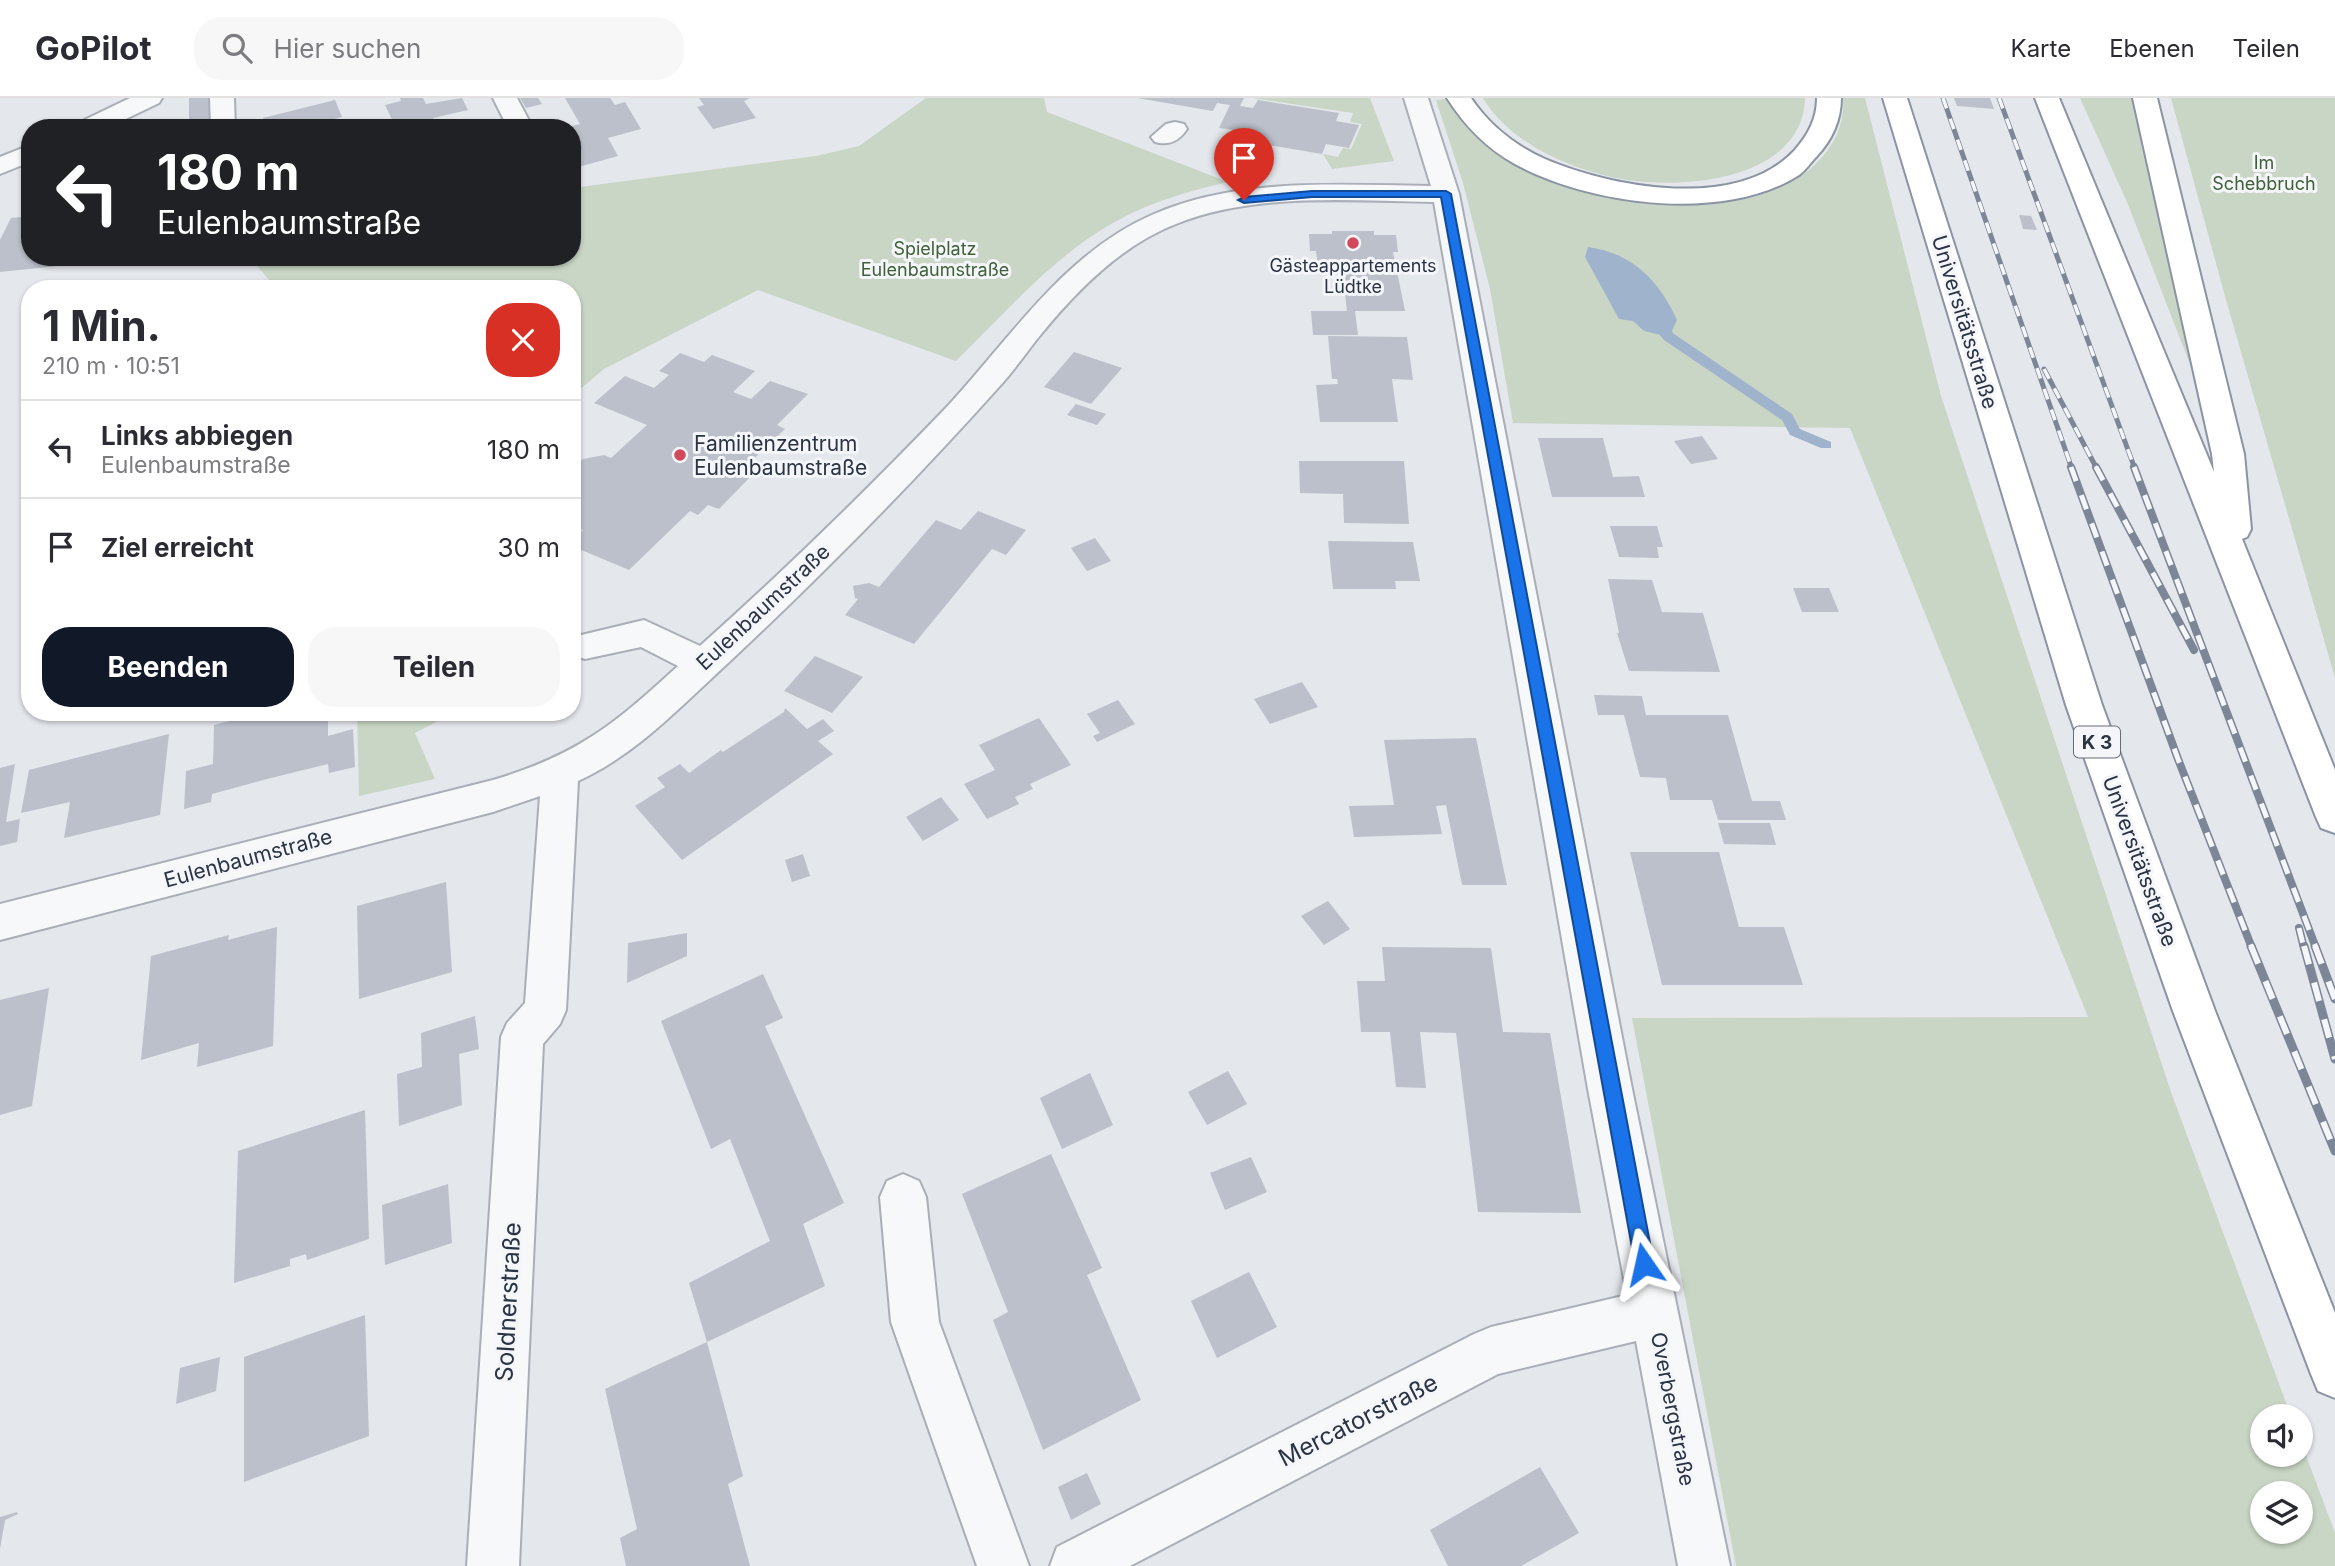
<!DOCTYPE html>
<html lang="de">
<meta charset="utf-8">
<style>
:root{--surface:#fff;--page:#f7f7f7;--text:#2b2b33;--muted:#7c7c81;--line:#e1e1e2;--accent:#111827}
body{margin:0;font-family:Inter,sans-serif;background:var(--page);color:var(--text);height:100vh;display:flex;flex-direction:column;font-size:26px;white-space:nowrap}
*{box-sizing:border-box;margin:0}
p{font-size:23px;color:var(--muted)}
.icon{flex:none;width:38px;height:38px;fill:none;stroke:currentColor;stroke-width:2;stroke-linecap:round;stroke-linejoin:round}
.map{position:relative;flex:1;overflow:hidden}
.details{position:absolute;left:21px;top:182px;width:560px;height:441px;display:flex;flex-direction:column;background:var(--surface);border-radius:28px;box-shadow:0 2px 5px #0004}
.details>*{flex:none}
.guide{position:absolute;left:21px;top:21px;width:560px;height:147px;border-radius:28px;box-shadow:0 2px 5px #0004;background:#202124;color:#fff;overflow:hidden}
.fabs{position:absolute;left:2250px;top:1306px;display:grid;gap:14px}
.fabs a{display:grid;place-items:center;width:63px;height:63px;border-radius:50%;background:var(--surface);box-shadow:0 2px 5px #0004;font-size:35px}
.pin{position:absolute;display:grid;place-items:center;width:60px;height:60px;color:#fff;margin:-72px -30px;border-radius:50% 50% 50% 0;rotate:-45deg;box-shadow:0 0 7px #0007}
.pin .icon{rotate:45deg}
.me{position:absolute;width:77px;margin:-38px;rotate:349deg;stroke-linejoin:round;filter:drop-shadow(0 0 5px #0008)}
.turn{display:flex;align-items:center;gap:24px;height:147px;padding:0 21px;font-size:32px}
.turn .icon{width:91px;height:91px;stroke-width:2.5}
.turn b{display:block;font-size:49px;line-height:60px}
.round{display:grid;place-items:center;flex:none;width:74px;height:74px;border-radius:28px;background:var(--page)}
.overview{display:flex;align-items:center;justify-content:space-between;height:119px;padding:0 21px}
h1{font-size:42px;font-weight:700;line-height:52px}
.button{display:flex;gap:14px;margin-top:auto;padding:14px 21px}
.button a{flex:1;height:80px;border-radius:28px;background:var(--accent);color:#fff;font-size:28px;font-weight:700;line-height:80px;text-align:center}
.button a+a{background:var(--page);color:var(--text)}
ul{padding:0;list-style:none}
li{display:flex;align-items:center;gap:21px;height:98px;padding:0 21px;border-top:2px solid var(--line)}
li div{flex:1}
li b{display:block;font-size:26px}
li em{font-style:normal}
header{display:flex;align-items:center;gap:42px;box-sizing:border-box;height:98px;padding:0 35px;background:var(--surface);border-bottom:2px solid var(--line)}
header strong{font-size:33px}
nav{display:flex;gap:38px;margin-inline-start:auto;font-size:24px}
.search{width:490px;height:63px;background:var(--page);display:flex;align-items:center;gap:18px;box-sizing:border-box;padding:0 24px;border-radius:28px;color:var(--muted);font-size:26px}
.map>svg:first-child{display:block}
</style>
<header>
<strong>GoPilot</strong>
<div class="search"><svg class="icon" aria-label="search" viewBox="0 0 24 24"><circle cx="10" cy="10" r="6"/><path d="M15 15l6 6"/></svg>Hier suchen</div>
<nav><a>Karte</a><a>Ebenen</a><a>Teilen</a></nav>
</header>
<div class="map">
<svg width="2335" height="1468" viewBox="0 0 2335 1468">
<rect width="100%" height="100%" fill="#e4e7ec"/>
<path fill="#c9d6c5" fill-rule="evenodd" d="M 926,0 L 1044,0 L 1047,14 L 1228,84 C 1195,92 1163,100 1132,115 C 1062,148 1010,210 956,263 L 758,192 L 604,271 L 572,298 L 572,191 L 277,191 L 258,169 L 254,159 L 572,159 L 572,90 L 816,58 L 859,48 Z
M 1252,0 L 1370,0 L 1394,63 L 1332,71 L 1323,56 L 1338,59 L 1343,50 L 1351,51 L 1362,26 L 1350,24 L 1353,15 Z
M 1483,0 L 1805,0 C 1803,81 1687,91 1628,82 C 1575,74 1511,47 1483,0 Z
M 1843,0 L 1865,0 L 1941,298 L 2171,994 L 2291,1318 L 2263,1318 L 2263,1356 L 2301,1356 L 2301,1344 L 2335,1435 L 2335,1468 L 1736,1468 L 1632,920 L 2088,919 L 1850,330 L 1513,325 L 1490,191 L 1463,85 L 1436,2 L 1445,1 C 1468,30 1495,58 1530,73 C 1609,108 1739,129 1811,70 C 1832,52 1845,28 1843,0 ZM 2263,1395 L 2301,1395 L 2301,1433 L 2263,1433 Z
M 2080,0 L 2132,0 L 2207,310 L 2127,104 Z
M 2171,0 L 2335,0 L 2335,580 L 2226,202 Z
M 357,614 L 455,614 L 415,635 L 435,681 L 359,698 Z"/>
<path fill="#9fb4cc" d="M 1588,149 C 1632,155 1659,182 1677,222 L 1669,239 L 1644,233 L 1633,223 L 1619,221 L 1585,159 Z"/>
<g fill="none" stroke-linecap="round" stroke-linejoin="round">
<path fill="#9fb4cc" fill-rule="evenodd" d="M 1653,217 L 1658,218 L 1674,236 L 1792,316 L 1800,331 L 1831,344 L 1831,350 L 1821,350 L 1790,337 L 1782,322 L 1664,242 L 1646,221 Z"/>
</g>
<path fill="#bbc0ca" d="M 189,0 L 212,0 L 210,30 L 189,30 Z
M 400,0 L 423,0 L 426,6 L 462,0 L 468,12 L 433,20 L 437,30 L 396,30 L 385,7 L 401,3 Z
M 520,0 L 538,0 L 542,6 L 526,10 Z
M 565,0 L 610,0 L 615,7 L 625,4 L 641,31 L 608,40 L 618,58 L 575,70 L 572,65 L 572,28 L 580,26 Z
M 699,0 L 750,0 L 744,3 L 756,20 L 713,31 L 697,9 L 704,7 Z
M 1137,0 L 1244,0 L 1240,8 L 1253,10 L 1258,2 L 1339,15 L 1336,23 L 1359,27 L 1349,50 L 1326,46 L 1322,56 L 1239,42 L 1243,33 L 1219,30 L 1230,7 L 1217,5 L 1213,13 Z
M 1954,0 L 1990,0 L 1994,11 L 1957,8 Z
M 335,2 L 342,19 L 300,30 L 266,30 L 263,20 Z
M 2019,117 L 2031,118 L 2037,132 L 2023,131 Z
M 30,118 L 30,159 L 80,159 L 77,166 L 0,174 L 0,142 L 11,120 Z
M 1332,133 L 1374,133 L 1374,137 L 1396,137 L 1398,154 L 1393,154 L 1405,213 L 1355,213 L 1358,237 L 1313,237 L 1311,213 L 1347,213 L 1342,169 L 1318,169 L 1316,153 L 1310,153 L 1309,136 L 1332,136 Z
M 1328,238 L 1407,239 L 1413,282 L 1392,281 L 1398,324 L 1320,324 L 1316,287 L 1338,286 L 1337,281 L 1332,281 Z
M 1074,254 L 1122,270 L 1091,306 L 1044,289 Z
M 680,255 L 704,264 L 712,257 L 755,273 L 733,294 L 751,301 L 770,283 L 808,296 L 777,327 L 785,331 L 743,371 L 754,375 L 719,411 L 708,407 L 698,417 L 690,413 L 629,472 L 572,448 L 572,442 L 583,432 L 572,427 L 572,395 L 578,390 L 572,387 L 572,370 L 583,361 L 604,357 L 611,360 L 647,327 L 594,305 L 625,278 L 654,290 L 669,277 L 659,273 Z
M 1076,306 L 1106,316 L 1097,327 L 1067,317 Z
M 1702,338 L 1718,361 L 1691,366 L 1674,343 Z
M 1538,340 L 1603,340 L 1613,379 L 1639,378 L 1645,399 L 1552,399 Z
M 1299,363 L 1404,363 L 1409,426 L 1344,425 L 1343,396 L 1300,395 Z
M 978,413 L 1026,432 L 1006,457 L 992,451 L 914,546 L 845,517 L 858,501 L 855,500 L 853,488 L 869,485 L 879,489 L 936,422 L 961,432 Z
M 1610,428 L 1657,428 L 1663,449 L 1657,449 L 1659,460 L 1619,459 Z
M 1095,440 L 1111,463 L 1087,473 L 1071,450 Z
M 1328,443 L 1413,444 L 1420,483 L 1395,483 L 1396,491 L 1333,491 Z
M 1608,481 L 1652,482 L 1662,514 L 1703,515 L 1720,574 L 1629,573 L 1617,535 L 1619,535 Z
M 1793,490 L 1829,490 L 1839,514 L 1802,514 Z
M 815,558 L 863,579 L 832,615 L 784,593 Z
M 1302,584 L 1318,609 L 1270,626 L 1254,601 Z
M 1594,597 L 1642,598 L 1646,617 L 1728,617 L 1752,703 L 1780,703 L 1786,722 L 1718,722 L 1712,702 L 1670,702 L 1666,680 L 1640,679 L 1624,617 L 1598,617 Z
M 1118,602 L 1135,626 L 1097,644 L 1093,638 L 1100,635 L 1087,616 Z
M 785,610 L 807,631 L 823,621 L 834,633 L 818,643 L 833,656 L 682,762 L 635,708 L 665,689 L 657,680 L 680,666 L 689,675 L 721,652 L 723,654 L 784,614 Z
M 265,614 L 328,614 L 328,638 L 353,631 L 355,669 L 329,675 L 328,666 L 271,680 L 212,696 L 211,704 L 184,711 L 186,673 L 213,666 L 214,627 Z
M 1039,620 L 1071,667 L 1030,686 L 1033,691 L 1015,699 L 1019,706 L 987,721 L 964,686 L 995,672 L 979,647 Z
M 169,636 L 160,717 L 64,740 L 70,704 L 21,715 L 29,672 Z
M 1476,640 L 1507,787 L 1462,787 L 1446,707 L 1436,708 L 1442,736 L 1354,739 L 1349,708 L 1394,707 L 1384,642 Z
M 15,666 L 6,724 L 20,721 L 17,744 L 0,748 L 0,670 Z
M 941,699 L 959,722 L 923,743 L 906,719 Z
M 1718,725 L 1770,725 L 1776,747 L 1724,746 Z
M 1630,754 L 1719,754 L 1739,829 L 1784,829 L 1803,887 L 1662,887 Z
M 803,756 L 810,778 L 792,784 L 785,762 Z
M 446,784 L 452,874 L 359,901 L 357,808 Z
M 1328,803 L 1350,831 L 1324,847 L 1301,818 Z
M 277,829 L 273,948 L 197,969 L 199,945 L 141,962 L 151,858 L 229,837 L 228,842 Z
M 687,835 L 687,858 L 627,885 L 628,845 Z
M 1382,849 L 1491,850 L 1503,934 L 1550,935 L 1581,1115 L 1478,1114 L 1456,935 L 1420,934 L 1426,990 L 1396,989 L 1390,934 L 1361,934 L 1357,883 L 1385,883 Z
M 763,876 L 783,920 L 765,928 L 844,1105 L 803,1126 L 825,1188 L 707,1244 L 689,1185 L 770,1143 L 730,1041 L 711,1051 L 661,923 Z
M 49,890 L 32,1008 L 0,1017 L 0,902 Z
M 475,918 L 479,951 L 459,956 L 462,1007 L 399,1028 L 397,976 L 422,969 L 421,935 Z
M 1228,973 L 1247,1006 L 1207,1027 L 1188,994 Z
M 1090,975 L 1113,1027 L 1062,1051 L 1040,1000 Z
M 365,1012 L 369,1141 L 307,1162 L 306,1156 L 290,1161 L 290,1168 L 234,1185 L 238,1053 Z
M 1051,1056 L 1102,1170 L 1087,1177 L 1141,1302 L 1043,1352 L 993,1222 L 1008,1214 L 962,1096 Z
M 1251,1059 L 1267,1094 L 1225,1112 L 1210,1075 Z
M 448,1086 L 452,1145 L 385,1167 L 382,1107 Z
M 1249,1174 L 1277,1229 L 1217,1260 L 1191,1203 Z
M 365,1217 L 369,1338 L 244,1384 L 244,1259 Z
M 707,1244 L 743,1378 L 728,1386 L 750,1468 L 626,1468 L 620,1440 L 637,1431 L 605,1291 Z
M 220,1259 L 216,1293 L 176,1306 L 180,1270 Z
M 1540,1369 L 1579,1435 L 1521,1468 L 1448,1468 L 1430,1432 Z
M 1087,1375 L 1101,1406 L 1071,1422 L 1058,1389 Z
M 17,1414 L 18,1416 L 5,1422 L 0,1451 L 0,1419 Z"/>
<g fill="none" stroke-linecap="round" stroke-linejoin="round">
<g stroke="#a9aeb7" stroke-width="4">
<path id="minor" d="M 130,0 L 162,0 L 159,5 L 107,30 L 75,30 L 78,25 Z
M 210,0 L 234,0 L 235,30 L 211,30 Z
M 493,0 L 517,0 L 533,30 L 508,30 Z
M 1404,0 L 1428,0 L 1459,96 L 1632,991 L 1730,1468 L 1678,1468 L 1636,1243 L 1498,1276 L 1130,1468 L 1050,1468 L 1057,1449 L 1474,1236 L 1491,1229 L 1627,1197 L 1588,991 L 1434,104 C 1350,103 1256,94 1176,126 C 1122,147 1078,191 1042,235 C 1027,253 1014,273 998,290 C 912,386 821,478 727,566 C 680,609 637,656 578,683 L 566,912 L 560,926 L 543,946 L 519,1468 L 467,1468 L 501,939 L 507,925 L 525,905 L 540,698 L 493,714 L 0,842 L 0,806 L 493,682 C 577,657 614,627 678,568 L 641,549 L 585,561 L 573,557 L 573,539 L 644,522 L 700,548 C 784,473 865,394 943,313 C 1009,243 1063,155 1154,116 C 1239,79 1340,87 1431,88 Z
M 1175,24 L 1184,26 L 1187,31 C 1179,43 1169,48 1155,44 L 1151,39 L 1166,26 Z
M 30,47 L 30,64 L 0,76 L 0,59 Z
M 903,1076 L 919,1083 L 926,1099 L 939,1224 L 1029,1468 L 977,1468 L 891,1224 L 880,1099 L 887,1083 Z"/>
</g>
<g stroke="#8b94a3" stroke-width="4">
<path id="highway" d="M 1447,0 L 1471,0 C 1489,27 1516,48 1545,61 C 1613,90 1737,113 1794,53 C 1808,37 1817,21 1817,0 L 1841,0 C 1841,22 1832,42 1817,58 C 1811,64 1806,72 1799,77 C 1725,125 1590,107 1515,66 C 1486,50 1465,28 1447,0 Z
M 1883,0 L 1907,0 L 2102,607 L 2215,913 L 2335,1215 L 2335,1300 L 2318,1293 L 2311,1276 L 2173,913 L 2066,607 Z
M 2035,0 L 2059,0 L 2214,374 L 2212,356 L 2133,0 L 2157,0 L 2244,356 L 2251,431 L 2247,439 L 2242,441 L 2335,672 L 2335,735 L 2321,730 L 2316,719 Z"/>
</g>
<use href="#minor" fill="#f7f8fa" fill-rule="evenodd"/>
<use href="#highway" fill="#fff" fill-rule="evenodd"/>
<g stroke="#7d8696" stroke-width="5">
<path id="rail-far2" d="M 1943,0 L 2072,371
M 1999,0 L 2135,371
M 2044,271 L 2097,371"/>
</g>
<g stroke="#7d8696" stroke-width="8">
<path id="rail-far1" d="M 2071,369 L 2178,661 L 2252,850
M 2096,369 L 2194,552
M 2134,369 L 2316,850
M 2299,830 L 2304,850"/>
</g>
<g stroke="#7d8696" stroke-width="9">
<path id="rail" d="M 2251,848 L 2335,1053
M 2304,848 L 2335,961
M 2315,848 L 2335,901"/>
</g>
<use href="#rail-far2" stroke="#f4f6f9" stroke-width="3.5" stroke-dasharray="11" stroke-linecap="butt"/>
<use href="#rail-far1" stroke="#f4f6f9" stroke-width="5" stroke-dasharray="15" stroke-linecap="butt"/>
<use href="#rail" stroke="#f4f6f9" stroke-width="6" stroke-dasharray="19" stroke-linecap="butt"/>
</g>
<path fill="#1a73e8" stroke="#114b97" stroke-width="2" d="M 1312,93 L 1446,93 L 1451,96 L 1654,1166 L 1651,1172 L 1644,1175 L 1637,1172 L 1635,1166 L 1441,99 L 1312,99 L 1244,105 L 1238,102 L 1244,99 Z"/>
<g fill="#d1495b" stroke="#f4f6f9" stroke-width="2.5">
<circle cx="1353" cy="145" r="7"/>
<circle cx="680" cy="357" r="7"/>
</g>
<g text-anchor="middle" dominant-baseline="central" stroke-width="6" stroke-linejoin="round" paint-order="stroke">
<g font-size="18" fill="#3f6138" stroke="#f4f6f9">
<text x="2264" y="64">Im<tspan x="2264" dy="21">Schebbruch</tspan></text>
<text x="935" y="150">Spielplatz<tspan x="935" dy="21">Eulenbaumstraße</tspan></text>
</g>
<g font-size="18" fill="#2b3445" stroke="#f4f6f9">
<text x="1353" y="167">Gästeappartements<tspan x="1353" dy="21">Lüdtke</tspan></text>
</g>
<rect fill="#f4f6f9" stroke="#676e7b" stroke-width="2" x="2074" y="628.5" width="46" height="31" rx="5"/>
<g font-size="19" font-weight="bold" fill="#2b3445">
<text x="2097" y="644">K 3</text>
</g>
<g font-size="21" fill="#2b3445" stroke="#f4f6f9">
<text transform="translate(1965 224) rotate(73)">Universitätsstraße</text>
<text transform="translate(763 509) rotate(-43)">Eulenbaumstraße</text>
<text transform="translate(248 760) rotate(-15)">Eulenbaumstraße</text>
<text transform="translate(2140 763) rotate(70)">Universitätsstraße</text>
<text transform="translate(1673 1311) rotate(79)">Overbergstraße</text>
</g>
<g font-size="21" fill="#2b3445" stroke="#f4f6f9" text-anchor="start">
<text x="694" y="345">Familienzentrum<tspan x="694" dy="24">Eulenbaumstraße</tspan></text>
</g>
<g font-size="24" fill="#2b3445" stroke="#f4f6f9">
<text transform="translate(508 1204) rotate(-87)">Soldnerstraße</text>
<text transform="translate(1358 1322) rotate(-27)">Mercatorstraße</text>
</g>
</g>
</svg>
<div class="fabs">
<a><svg class="icon" aria-label="sound" viewBox="0 0 24 24"><path d="M4 9h4l5-4v14l-5-4H4zM17 9q2 3 0 6"/></svg></a>
<a><svg class="icon" aria-label="layers" viewBox="0 0 24 24"><path d="M12 4l9 5-9 5-9-5zM3 14l9 5 9-5"/></svg></a>
</div>
<div class="pin" style="left:1244px;top:102px;background:#d93025"><svg class="icon" aria-label="arrive" viewBox="0 0 24 24"><path d="M6 21V4h12l-3 4 3 4H6"/></svg></div>
<svg class="me" style="left:1644px;top:1166px" viewBox="-20 -20 40 40"><path d="M0-17L14 15 0 8-14 15z" fill="#1a73e8" stroke="#fff" stroke-width="4"/></svg>
<div class="guide">
<div class="turn"><svg class="icon" aria-label="left" viewBox="0 0 24 24"><path d="M17 20v-9H6M10 6l-5 5 5 5"/></svg><div><b>180 m</b>Eulenbaumstraße</div></div>
</div>
<section class="details">
<div class="overview"><div><h1>1 Min.</h1><p>210 m · 10:51</p></div><a class="round" style="background:#d93025;color:#fff"><svg class="icon" aria-label="close" viewBox="0 0 24 24"><path d="M6 6l12 12M18 6L6 18"/></svg></a></div>
<ul>
<li><svg class="icon" aria-label="left" viewBox="0 0 24 24"><path d="M17 20v-9H6M10 6l-5 5 5 5"/></svg><div><b>Links abbiegen</b><p>Eulenbaumstraße</p></div><em>180 m</em></li>
<li><svg class="icon" aria-label="arrive" viewBox="0 0 24 24"><path d="M6 21V4h12l-3 4 3 4H6"/></svg><div><b>Ziel erreicht</b></div><em>30 m</em></li>
</ul>
<div class="button"><a>Beenden</a><a>Teilen</a></div>
</section>
</div>
